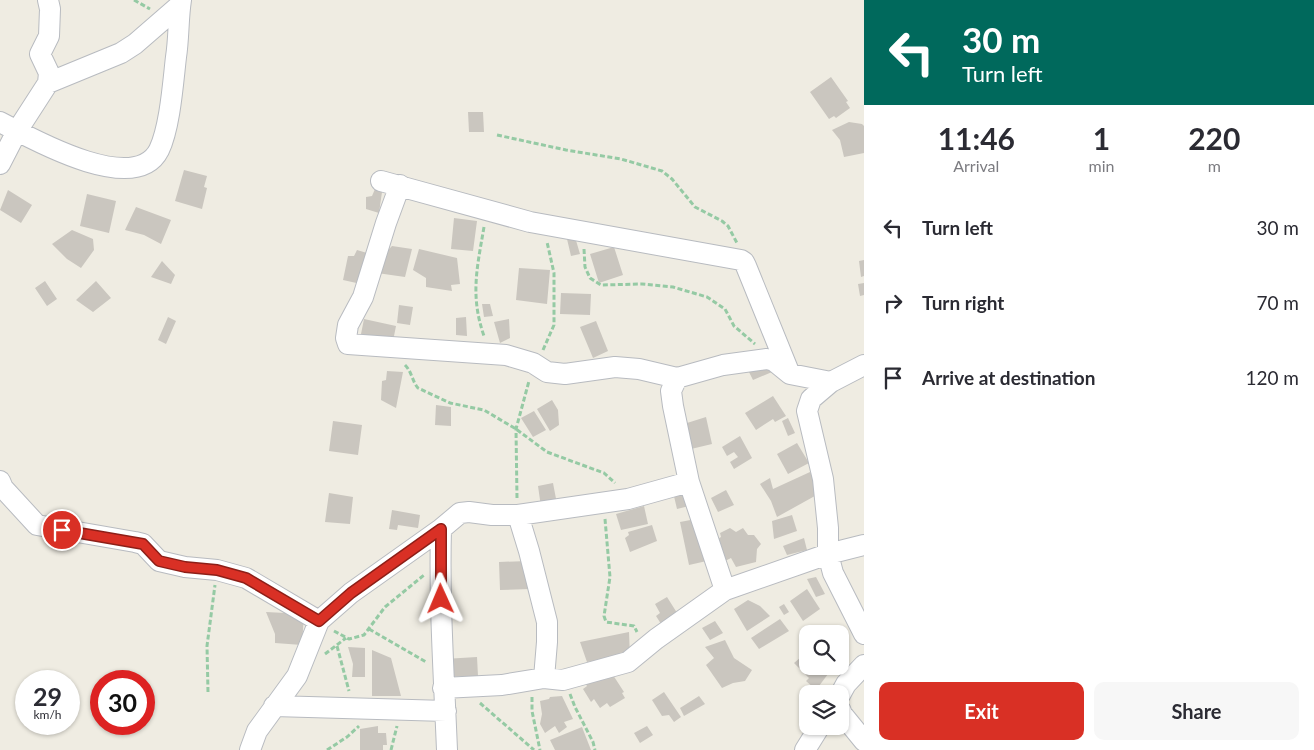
<!DOCTYPE html>
<style>
:root{--surface:#fff;--page:#f7f7f7;--text:#2b2b33;--muted:#7c7c81;--accent:#d93025}
body{margin:0;font-family:Lato,sans-serif;background:var(--page);color:var(--text);height:100vh;display:flex;flex-direction:column;font-size:19px;white-space:nowrap}
*{box-sizing:border-box;margin:0}
p{font-size:16px;color:var(--muted)}
.icon{flex:none;width:28px;height:28px;fill:none;stroke:currentColor;stroke-width:2;stroke-linecap:round;stroke-linejoin:round}
.map{position:relative;flex:1;overflow:hidden}
.drawer{display:flex;flex-direction:column;background:var(--surface);width:450px}
.drawer>*{flex:none}
.hud{background:#00695c;color:#fff;overflow:hidden}
.tools{position:absolute;left:799px;top:625px;display:grid;gap:10px}
.tools a{display:grid;place-items:center;width:50px;height:50px;border-radius:10px;background:var(--surface);box-shadow:0 1px 4px #0004;font-size:25px}
.speed{position:absolute;left:15px;top:670px;display:flex;gap:10px;font-size:25px;font-weight:700;text-align:center}
.speed>*{display:grid;place-content:center;width:65px;height:65px;border-radius:50%;background:var(--surface);box-shadow:0 1px 4px #0004;line-height:1}
.speed small{font-size:12px;font-weight:400}
.speed .limit{border:8px solid #d22;background:#fff;color:#111}
.pin{position:absolute;display:grid;place-items:center;width:42px;height:42px;color:#fff;margin:-21px;border:2px solid #fff;border-radius:50%;box-shadow:0 1px 5px #0007}
.me{position:absolute;width:55px;margin:-28px;rotate:359deg;stroke-linejoin:round;filter:drop-shadow(0 0 4px #0008)}
.turn{display:flex;align-items:center;gap:18px;height:105px;padding:0 15px;font-size:22px}
.turn .icon{width:65px;height:65px;stroke-width:2.5}
.turn b{display:block;font-size:35px;line-height:42px}
.eta{display:flex;justify-content:space-evenly;align-items:center;height:85px;text-align:center}
.eta b{font-size:30px;font-weight:700;line-height:35px}
.button{display:flex;gap:10px;margin-top:auto;padding:10px 15px}
.button a{flex:1;height:58px;border-radius:10px;background:var(--accent);color:#fff;font-size:20px;font-weight:700;line-height:58px;text-align:center}
.button a+a{background:var(--page);color:var(--text)}
ul{padding:0;list-style:none}
li{display:flex;align-items:center;gap:15px;height:75px;padding:0 15px}
li div{flex:1}
li b{display:block;font-size:19px}
li em{font-style:normal}
main{display:flex;flex:1;min-height:0}
.map>svg:first-child{display:block}
</style>
<main>
<div class="map">
<svg width="864" height="750" viewBox="0 0 864 750">
<rect width="100%" height="100%" fill="#efece2"/>
<path fill="#cac6bf" d="M 831,77 L 848,101 L 846,102 L 850,108 L 836,118 L 834,116 L 829,119 L 810,92 Z
M 468,112 L 483,112 L 484,132 L 469,132 Z
M 849,122 L 862,124 L 864,126 L 864,153 L 844,157 L 840,140 L 832,130 Z
M 184,170 L 207,176 L 204,187 L 207,188 L 202,209 L 175,201 Z
M 375,189 L 382,192 L 379,213 L 366,209 L 366,197 L 372,196 Z
M 8,190 L 32,205 L 21,223 L 0,210 Z
M 87,194 L 116,201 L 109,233 L 80,226 Z
M 136,207 L 171,220 L 161,244 L 144,235 L 125,230 Z
M 454,218 L 477,221 L 473,251 L 451,249 Z
M 72,230 L 93,239 L 94,250 L 81,268 L 67,259 L 52,244 Z
M 575,237 L 580,254 L 571,256 L 567,239 Z
M 392,246 L 412,249 L 405,277 L 377,273 L 382,249 L 389,249 Z
M 614,247 L 623,275 L 599,283 L 590,254 Z
M 419,249 L 457,258 L 460,284 L 451,285 L 452,291 L 426,287 L 426,278 L 413,270 Z
M 357,250 L 367,253 L 361,284 L 343,280 L 348,256 L 354,256 Z
M 864,260 L 864,276 L 861,277 L 859,261 Z
M 162,261 L 175,275 L 171,284 L 151,277 Z
M 519,268 L 550,270 L 547,304 L 516,300 Z
M 45,281 L 57,299 L 47,306 L 35,288 Z
M 96,281 L 111,298 L 93,312 L 76,300 Z
M 864,283 L 864,295 L 860,296 L 858,284 Z
M 561,293 L 591,294 L 590,315 L 560,314 Z
M 482,304 L 490,304 L 493,316 L 484,317 Z
M 399,305 L 413,307 L 410,325 L 397,323 Z
M 168,317 L 176,321 L 166,344 L 158,340 Z
M 466,317 L 467,336 L 456,335 L 456,318 Z
M 364,319 L 396,326 L 392,346 L 360,339 Z
M 509,319 L 510,338 L 500,343 L 494,322 Z
M 596,321 L 608,351 L 593,358 L 580,327 Z
M 767,361 L 772,372 L 753,380 L 747,368 Z
M 387,371 L 403,372 L 396,408 L 381,400 L 382,381 L 386,380 Z
M 773,396 L 786,416 L 775,422 L 773,419 L 756,430 L 745,413 Z
M 552,400 L 558,410 L 559,425 L 550,431 L 537,409 Z
M 436,405 L 451,407 L 451,426 L 435,425 Z
M 534,411 L 546,430 L 533,437 L 521,418 Z
M 706,417 L 712,444 L 691,449 L 687,423 Z
M 788,418 L 795,433 L 788,436 L 782,421 Z
M 333,421 L 362,425 L 358,455 L 329,451 Z
M 740,436 L 752,458 L 734,469 L 730,462 L 738,457 L 734,452 L 727,456 L 722,447 Z
M 797,443 L 809,463 L 788,474 L 777,454 Z
M 810,472 L 822,492 L 777,517 L 771,501 L 760,484 L 770,478 L 773,489 Z
M 553,483 L 557,504 L 541,507 L 538,486 Z
M 684,489 L 689,506 L 677,509 L 673,492 Z
M 726,490 L 734,505 L 718,512 L 711,498 Z
M 329,493 L 353,497 L 350,524 L 325,522 Z
M 644,506 L 648,524 L 621,530 L 616,514 Z
M 392,510 L 420,515 L 418,528 L 398,525 L 397,530 L 389,529 Z
M 792,515 L 797,531 L 774,539 L 772,521 Z
M 701,518 L 711,560 L 689,565 L 680,522 Z
M 652,525 L 657,541 L 630,552 L 625,538 L 629,535 L 628,532 Z
M 730,528 L 736,532 L 743,528 L 748,535 L 754,535 L 761,544 L 757,549 L 756,562 L 736,567 L 731,558 L 725,561 L 716,540 L 721,537 L 720,533 Z
M 804,538 L 807,550 L 787,555 L 783,546 Z
M 528,561 L 530,589 L 500,590 L 499,562 Z
M 816,577 L 825,594 L 816,597 L 807,579 Z
M 807,589 L 820,609 L 803,621 L 790,601 Z
M 667,597 L 679,616 L 663,627 L 656,616 L 660,613 L 655,604 Z
M 748,600 L 760,606 L 770,616 L 747,631 L 734,609 Z
M 784,604 L 789,612 L 784,615 L 779,607 Z
M 266,612 L 304,614 L 302,645 L 275,643 L 275,634 Z
M 780,619 L 789,631 L 759,649 L 751,638 Z
M 715,621 L 723,633 L 710,640 L 702,628 Z
M 629,632 L 630,657 L 587,662 L 580,642 Z
M 725,640 L 734,658 L 752,670 L 745,681 L 733,683 L 722,688 L 706,665 L 714,658 L 705,647 Z
M 348,647 L 365,648 L 365,677 L 352,677 L 353,664 Z
M 372,650 L 391,658 L 401,696 L 372,696 Z
M 808,651 L 808,666 L 834,666 L 816,690 L 806,681 L 809,678 L 794,663 Z
M 477,657 L 478,676 L 445,677 L 444,659 Z
M 613,675 L 624,692 L 622,693 L 625,698 L 610,707 L 607,703 L 600,708 L 594,699 L 591,702 L 583,689 L 587,686 L 585,682 Z
M 664,692 L 681,717 L 674,722 L 669,715 L 662,716 L 652,700 Z
M 562,696 L 573,719 L 564,722 L 567,727 L 559,733 L 555,726 L 545,733 L 540,724 L 542,714 L 540,701 L 549,699 L 550,697 Z
M 699,696 L 705,704 L 684,716 L 680,708 Z
M 378,726 L 378,733 L 386,733 L 387,745 L 383,745 L 383,750 L 360,750 L 360,729 Z
M 647,726 L 653,735 L 640,743 L 634,733 Z
M 582,727 L 591,750 L 555,750 L 550,740 Z"/>
<g fill="none" stroke-linecap="round" stroke-linejoin="round">
<g stroke="#b8bbc0" stroke-width="22">
<path id="minor" d="M 48,0 L 50,9 L 49,36 L 40,54 L 49,73 L 48,83
M 0,122 C 32,139 135,197 159,150 C 170,127 173,83 176,57 C 179,38 178,19 181,0
M 0,164 L 17,131 L 48,83 L 121,53 L 135,44 L 180,5
M 381,181 L 530,222 L 741,260 L 744,262 L 746,266 L 789,372
M 400,185 L 386,223 L 363,297 L 348,325 L 346,338 L 348,344 L 506,355 L 533,363 L 547,372 L 565,374 L 615,367 L 639,369 L 677,378 L 723,365 L 767,359 L 774,361 L 790,374 L 831,382
M 864,365 L 831,382 L 811,399 L 807,411 L 823,479 L 828,528 L 828,554 L 833,573 L 864,634
M 677,378 L 671,391 L 673,406 L 689,482 L 725,590
M 0,481 L 3,488 L 37,525 L 135,542 L 143,544 L 159,561 L 185,567 L 217,570 L 246,578 L 319,621
M 518,515 L 529,551 L 547,622 L 547,642 L 544,678
M 441,529 C 439,603 444,676 447,750
M 443,688 L 502,685 L 544,678 L 563,680 L 628,662 L 656,639 L 725,590 L 828,554 L 864,545
M 840,695 L 846,684 L 864,665
M 274,706 L 446,711
M 840,709 L 842,714 L 864,741
M 250,750 L 257,731 L 297,676 L 319,621 L 351,593 L 441,529 L 460,513 L 469,512 L 492,515 L 518,515 L 628,499 L 689,482
M 805,750 L 820,726"/>
</g>
<path stroke="#95caa4" stroke-width="3" stroke-dasharray="5 2.5" stroke-linecap="butt" d="M 134,0 L 150,9
M 497,135 L 566,150 L 621,159 L 662,171 L 672,179 L 695,207 L 722,221 L 728,226 L 737,243
M 484,227 C 477,268 470,296 484,336
M 584,249 L 585,267 L 590,278 L 601,285 L 642,284 L 673,287 L 707,297 L 725,309 L 734,326 L 755,344
M 543,350 L 554,325 L 554,273 L 547,242
M 405,365 C 412,372 412,381 418,388 L 450,403 L 484,410 L 516,429 L 547,452 L 604,473 L 615,483
M 517,498 L 516,429 L 529,381
M 605,519 L 610,577 L 604,616 L 606,622 L 634,626 L 637,632
M 369,629 L 426,662
M 334,631 L 349,639 L 364,635 L 385,607 L 424,575
M 337,646 L 349,691
M 325,654 L 346,638
M 208,692 L 207,646 L 215,585
M 570,694 L 575,707 L 593,742 L 595,750
M 532,697 L 532,711 L 540,750
M 480,703 L 534,750
M 327,750 L 347,737 L 359,726
M 391,750 L 397,726"/>
<use href="#minor" stroke="#fff" stroke-width="20"/>
</g>
<g fill="none" stroke-linecap="round" stroke-linejoin="round">
<g stroke="#8d1f18" stroke-width="12">
<path id="route" d="M 62,530 L 143,544 L 159,561 L 185,567 L 217,570 L 246,578 L 319,621 L 351,593 L 441,529 L 441,599"/>
</g>
<use href="#route" stroke="#d93025" stroke-width="9"/>
</g>
</svg>
<div class="tools">
<a><svg class="icon" aria-label="search" viewBox="0 0 24 24"><circle cx="10" cy="10" r="6"/><path d="M15 15l6 6"/></svg></a>
<a><svg class="icon" aria-label="layers" viewBox="0 0 24 24"><path d="M12 4l9 5-9 5-9-5zM3 14l9 5 9-5"/></svg></a>
</div>
<div class="speed"><div>29<small>km/h</small></div><div class="limit">30</div></div>
<div class="pin" style="left:62px;top:530px;background:#d93025"><svg class="icon" aria-label="arrive" viewBox="0 0 24 24"><path d="M6 21V4h12l-3 4 3 4H6"/></svg></div>
<svg class="me" style="left:441px;top:599px" viewBox="-20 -20 40 40"><path d="M0-17L14 15 0 8-14 15z" fill="#d93025" stroke="#fff" stroke-width="4"/></svg>
</div>
<section class="drawer">
<div class="hud">
<div class="turn"><svg class="icon" aria-label="left" viewBox="0 0 24 24"><path d="M17 20v-9H6M10 6l-5 5 5 5"/></svg><div><b>30 m</b>Turn left</div></div>
</div>
<div class="eta">
<div><b>11:46</b><p>Arrival</p></div>
<div><b>1</b><p>min</p></div>
<div><b>220</b><p>m</p></div>
</div>
<ul>
<li><svg class="icon" aria-label="left" viewBox="0 0 24 24"><path d="M17 20v-9H6M10 6l-5 5 5 5"/></svg><div><b>Turn left</b></div><em>30 m</em></li>
<li><svg class="icon" aria-label="right" viewBox="0 0 24 24"><path d="M7 20v-9h11M14 6l5 5-5 5"/></svg><div><b>Turn right</b></div><em>70 m</em></li>
<li><svg class="icon" aria-label="arrive" viewBox="0 0 24 24"><path d="M6 21V4h12l-3 4 3 4H6"/></svg><div><b>Arrive at destination</b></div><em>120 m</em></li>
</ul>
<div class="button"><a>Exit</a><a>Share</a></div>
</section>
</main>
